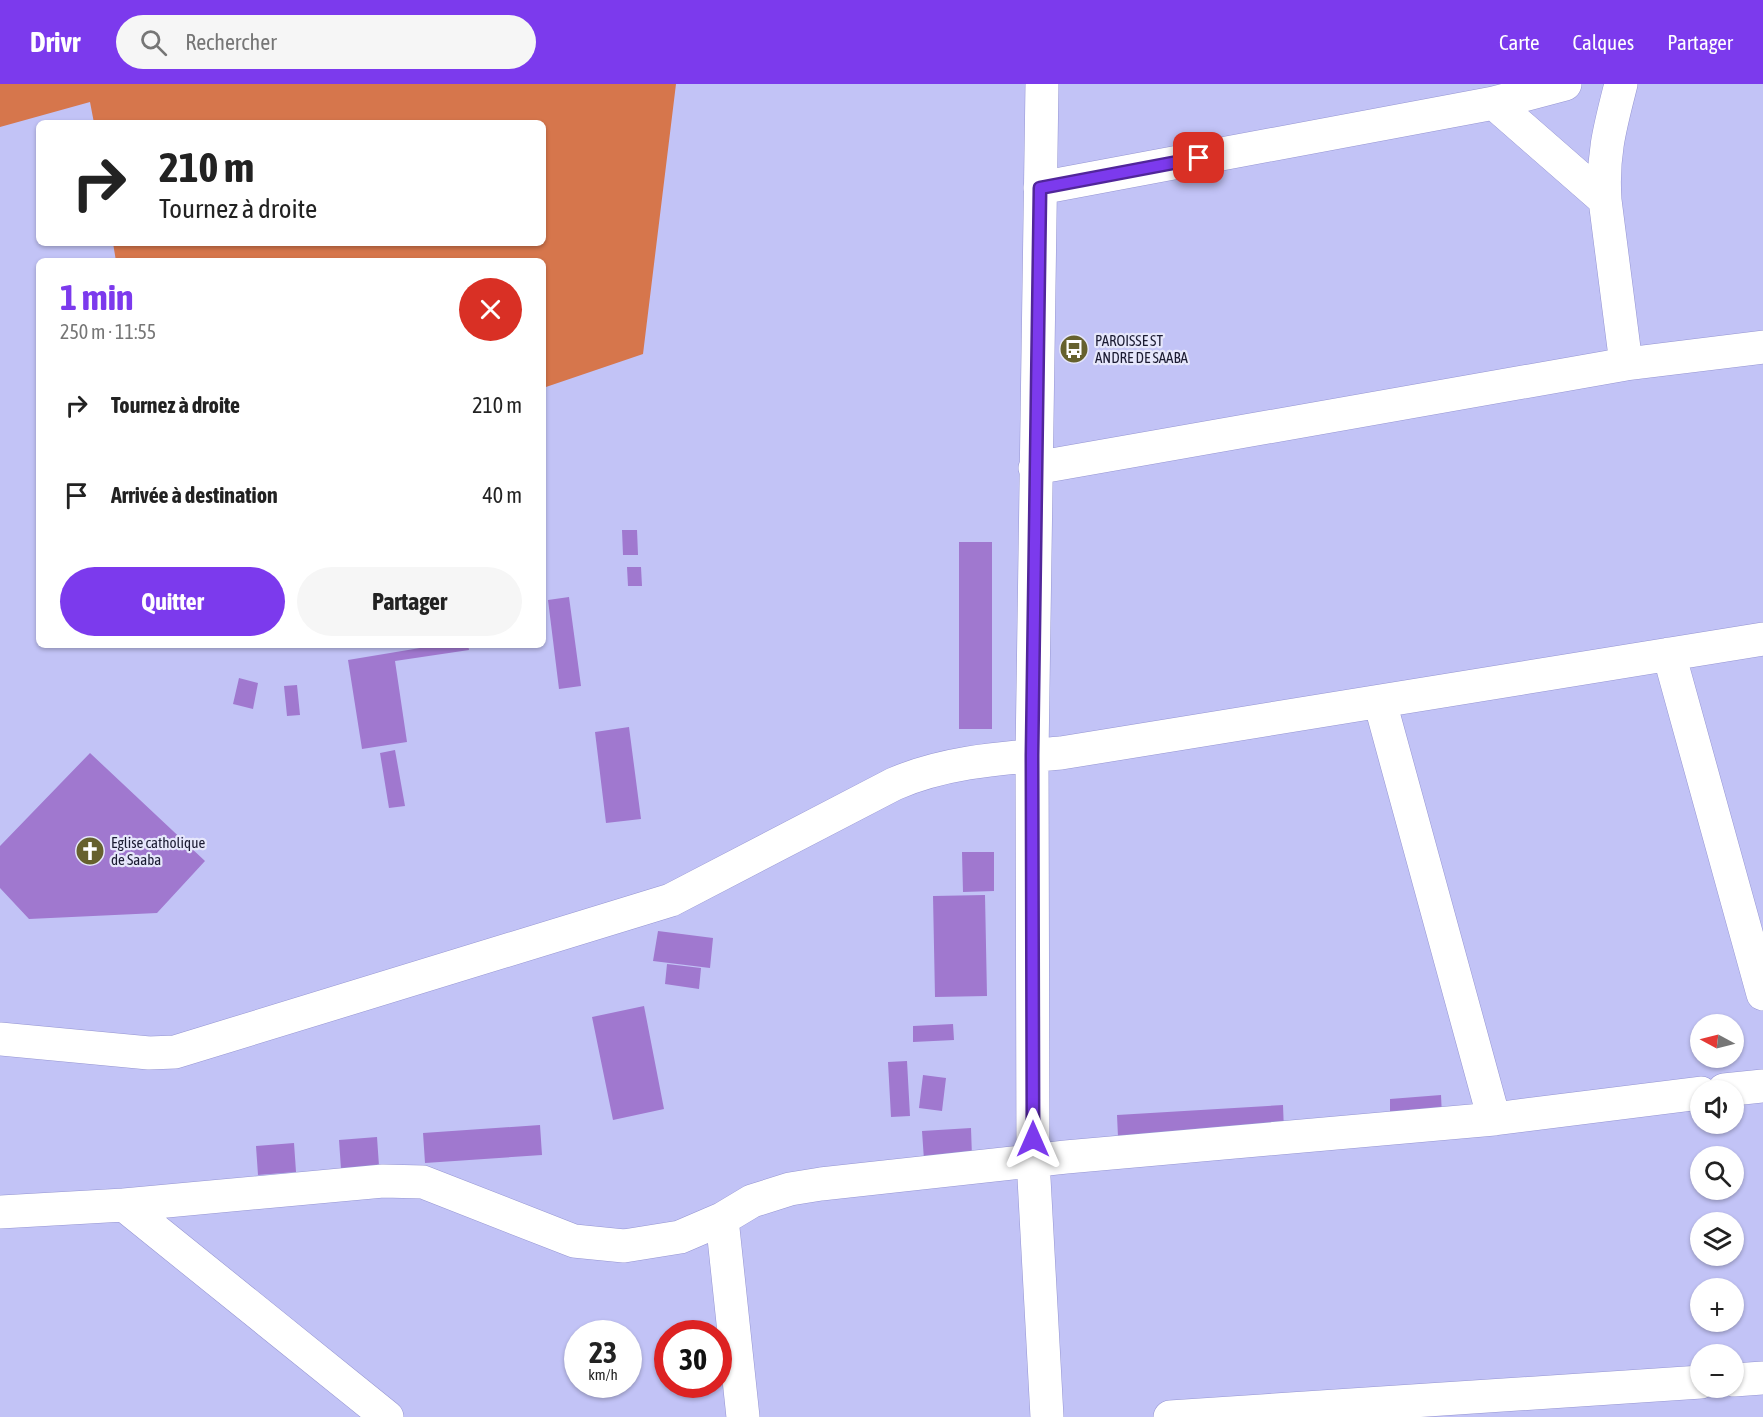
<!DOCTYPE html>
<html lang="fr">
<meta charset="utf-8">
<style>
:root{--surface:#fff;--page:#f6f6f6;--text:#222;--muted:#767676;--accent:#7c3aed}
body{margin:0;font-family:"Asap Condensed",sans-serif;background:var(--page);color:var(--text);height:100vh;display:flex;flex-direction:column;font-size:22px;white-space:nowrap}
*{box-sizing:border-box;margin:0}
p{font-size:20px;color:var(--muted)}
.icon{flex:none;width:33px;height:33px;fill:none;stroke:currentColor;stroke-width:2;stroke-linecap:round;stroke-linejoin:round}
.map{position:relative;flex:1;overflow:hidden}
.side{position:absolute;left:36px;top:174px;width:510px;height:390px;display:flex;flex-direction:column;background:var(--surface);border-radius:9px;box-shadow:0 2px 4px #0004}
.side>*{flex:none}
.guide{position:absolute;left:36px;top:36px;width:510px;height:126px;border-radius:9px;box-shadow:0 2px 4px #0004;background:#fff;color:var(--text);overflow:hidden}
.needle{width:39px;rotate:277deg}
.fabs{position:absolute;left:1690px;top:930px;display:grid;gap:12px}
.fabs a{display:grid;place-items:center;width:54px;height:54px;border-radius:50%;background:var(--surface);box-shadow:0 2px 4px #0004;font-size:30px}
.speed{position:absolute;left:564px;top:1236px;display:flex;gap:12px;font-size:30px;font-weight:700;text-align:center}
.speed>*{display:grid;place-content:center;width:78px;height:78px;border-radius:50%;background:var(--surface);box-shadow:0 2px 4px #0004;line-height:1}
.speed small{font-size:15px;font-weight:400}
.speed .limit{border:9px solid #d22;background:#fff;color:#111}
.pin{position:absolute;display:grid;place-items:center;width:51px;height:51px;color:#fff;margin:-26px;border-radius:12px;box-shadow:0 3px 9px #0006}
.me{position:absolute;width:66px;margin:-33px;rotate:0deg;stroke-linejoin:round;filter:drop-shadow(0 0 4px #0008)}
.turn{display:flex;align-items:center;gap:21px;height:126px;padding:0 24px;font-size:27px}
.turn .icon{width:78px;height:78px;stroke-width:2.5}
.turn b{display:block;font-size:42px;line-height:51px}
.round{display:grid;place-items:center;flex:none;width:63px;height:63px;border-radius:32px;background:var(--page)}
.summary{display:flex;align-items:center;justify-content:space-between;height:102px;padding:0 24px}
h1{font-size:36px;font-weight:700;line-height:45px;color:var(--accent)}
.button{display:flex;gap:12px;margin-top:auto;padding:12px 24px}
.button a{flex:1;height:69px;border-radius:36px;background:var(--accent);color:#fff;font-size:24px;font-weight:700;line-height:69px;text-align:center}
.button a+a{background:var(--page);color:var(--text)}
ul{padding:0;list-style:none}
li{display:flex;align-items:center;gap:18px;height:90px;padding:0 24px}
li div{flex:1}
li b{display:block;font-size:22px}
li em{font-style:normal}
header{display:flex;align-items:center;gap:36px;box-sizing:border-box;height:84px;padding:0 30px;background:var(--accent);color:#fff}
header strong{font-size:28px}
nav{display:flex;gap:33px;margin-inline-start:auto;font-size:21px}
.search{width:420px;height:54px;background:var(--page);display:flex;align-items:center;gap:15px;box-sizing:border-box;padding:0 21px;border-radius:33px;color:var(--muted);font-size:22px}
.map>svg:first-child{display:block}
</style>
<header>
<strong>Drivr</strong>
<div class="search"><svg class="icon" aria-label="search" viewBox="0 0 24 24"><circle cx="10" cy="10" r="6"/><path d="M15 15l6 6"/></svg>Rechercher</div>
<nav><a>Carte</a><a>Calques</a><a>Partager</a></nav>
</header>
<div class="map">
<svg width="1763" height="1333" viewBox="0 0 1763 1333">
<rect width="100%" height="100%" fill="#c2c3f6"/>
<path fill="#d6764c" d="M 0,0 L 676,0 L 643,270 L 543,304 L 543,177 L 116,177 L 113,159 L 543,159 L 543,39 L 94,39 L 90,18 L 0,43 Z"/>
<path fill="#a078cf" d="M 622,446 L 637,446 L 638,471 L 623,471 Z
M 959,458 L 992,458 L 992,645 L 959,645 Z
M 627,483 L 641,483 L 642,502 L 628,502 Z
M 569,513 L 581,602 L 559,605 L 548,516 Z
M 420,561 L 468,561 L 469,566 L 395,577 L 407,658 L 362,665 L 348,576 L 420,564 Z
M 239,594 L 258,599 L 253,625 L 233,620 Z
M 297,601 L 300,631 L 287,632 L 284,602 Z
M 629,643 L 641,735 L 606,739 L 595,648 Z
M 395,666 L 405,722 L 389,724 L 380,669 Z
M 90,669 L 205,777 L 157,829 L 29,835 L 0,804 L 0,762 Z
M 962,768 L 994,768 L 994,807 L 963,808 Z
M 985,811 L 987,912 L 935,913 L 933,812 Z
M 658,847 L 713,854 L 710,884 L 653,877 Z
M 667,880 L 701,884 L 699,905 L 665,900 Z
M 644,922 L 664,1025 L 613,1036 L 592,933 Z
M 953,940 L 954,956 L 913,958 L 913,942 Z
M 907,977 L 910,1032 L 891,1033 L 888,978 Z
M 923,991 L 946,994 L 942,1027 L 919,1024 Z
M 1441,1011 L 1442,1032 L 1390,1033 L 1390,1015 Z
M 1283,1021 L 1284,1048 L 1118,1053 L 1117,1031 Z
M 540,1041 L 542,1071 L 425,1079 L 423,1049 Z
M 971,1044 L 972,1073 L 924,1076 L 922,1047 Z
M 377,1053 L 379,1082 L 341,1085 L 339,1056 Z
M 294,1059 L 296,1088 L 258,1091 L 256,1062 Z"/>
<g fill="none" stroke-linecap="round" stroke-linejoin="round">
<g stroke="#9595d2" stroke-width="34">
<path id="minor" d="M 1042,0 L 1032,671 L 1033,1076 L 1047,1333
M 1621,0 C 1610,43 1602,71 1605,116 L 1626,280
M 1494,19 L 1605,116
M 1040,104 L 1494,19 L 1565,0
M 1035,384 L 1626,280 L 1763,263
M 1669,570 L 1763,910
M 1380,618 L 1494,1035
M 0,955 L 149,969 L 175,968 L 671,816 L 894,700 C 947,677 1005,674 1061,669 L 1763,555
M 1724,1006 L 1763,1002
M 124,1121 L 387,1333
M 0,1128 L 124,1121 L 383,1097 L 423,1098 L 574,1157 L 624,1162 L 680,1153 L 722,1135 L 752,1117 L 790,1105 L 821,1100 L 1066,1073 L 1494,1035 L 1701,1009
M 722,1135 L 743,1333
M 1734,1296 L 1763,1294
M 1170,1333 L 1701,1298"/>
</g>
<use href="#minor" stroke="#fff" stroke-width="33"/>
</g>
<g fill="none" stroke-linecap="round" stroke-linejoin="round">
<g stroke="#51269a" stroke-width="15">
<path id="route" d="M 1033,1055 L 1032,671 L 1040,104 L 1199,74"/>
</g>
<use href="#route" stroke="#7c3aed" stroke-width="10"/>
</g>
<defs>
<g id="bus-disc" transform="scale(1.5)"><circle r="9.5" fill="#66612e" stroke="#e6e7fb"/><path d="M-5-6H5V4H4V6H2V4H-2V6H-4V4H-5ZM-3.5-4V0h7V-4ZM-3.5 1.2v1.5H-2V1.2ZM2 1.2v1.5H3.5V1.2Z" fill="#fff"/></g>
<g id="church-disc" transform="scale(1.5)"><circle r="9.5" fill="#66612e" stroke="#e6e7fb"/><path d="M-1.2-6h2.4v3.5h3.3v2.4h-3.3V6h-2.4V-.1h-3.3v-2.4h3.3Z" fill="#fff"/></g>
</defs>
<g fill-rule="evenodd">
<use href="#bus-disc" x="1074" y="265"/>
<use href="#church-disc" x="90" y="767"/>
</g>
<g text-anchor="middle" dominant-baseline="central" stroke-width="4.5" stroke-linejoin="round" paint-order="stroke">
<g font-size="15" fill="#1b1b32" stroke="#e6e7fb" text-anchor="start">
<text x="1095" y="256">PAROISSE ST<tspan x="1095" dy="17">ANDRE DE SAABA</tspan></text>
<text x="111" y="758">Eglise catholique<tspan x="111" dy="17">de Saaba</tspan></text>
</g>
</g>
</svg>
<div class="fabs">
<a><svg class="needle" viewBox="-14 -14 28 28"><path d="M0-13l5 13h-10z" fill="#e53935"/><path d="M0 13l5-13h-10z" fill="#767676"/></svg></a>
<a><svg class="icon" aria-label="sound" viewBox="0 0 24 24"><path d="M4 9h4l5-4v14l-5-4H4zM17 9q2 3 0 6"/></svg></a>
<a><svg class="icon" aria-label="search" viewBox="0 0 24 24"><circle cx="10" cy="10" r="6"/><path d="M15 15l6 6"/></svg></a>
<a><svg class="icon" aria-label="layers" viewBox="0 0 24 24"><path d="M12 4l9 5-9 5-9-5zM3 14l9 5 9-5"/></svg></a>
<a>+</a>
<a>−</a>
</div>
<div class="speed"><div>23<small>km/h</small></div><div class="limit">30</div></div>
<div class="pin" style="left:1199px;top:74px;background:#d93025"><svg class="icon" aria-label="arrive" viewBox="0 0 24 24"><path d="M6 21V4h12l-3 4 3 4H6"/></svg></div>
<svg class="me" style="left:1033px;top:1055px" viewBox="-20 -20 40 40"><path d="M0-17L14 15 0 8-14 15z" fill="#7c3aed" stroke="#fff" stroke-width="4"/></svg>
<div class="guide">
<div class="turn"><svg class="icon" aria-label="right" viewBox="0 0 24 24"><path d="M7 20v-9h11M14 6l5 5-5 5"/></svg><div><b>210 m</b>Tournez à droite</div></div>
</div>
<section class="side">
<div class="summary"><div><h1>1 min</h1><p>250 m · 11:55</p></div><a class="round" style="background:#d93025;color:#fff"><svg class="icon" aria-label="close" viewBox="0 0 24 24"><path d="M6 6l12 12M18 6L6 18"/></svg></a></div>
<ul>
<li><svg class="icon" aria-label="right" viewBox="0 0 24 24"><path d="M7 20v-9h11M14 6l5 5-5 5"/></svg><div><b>Tournez à droite</b></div><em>210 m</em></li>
<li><svg class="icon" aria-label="arrive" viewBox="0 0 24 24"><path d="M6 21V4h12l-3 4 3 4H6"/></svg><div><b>Arrivée à destination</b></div><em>40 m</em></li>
</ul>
<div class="button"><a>Quitter</a><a>Partager</a></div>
</section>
</div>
